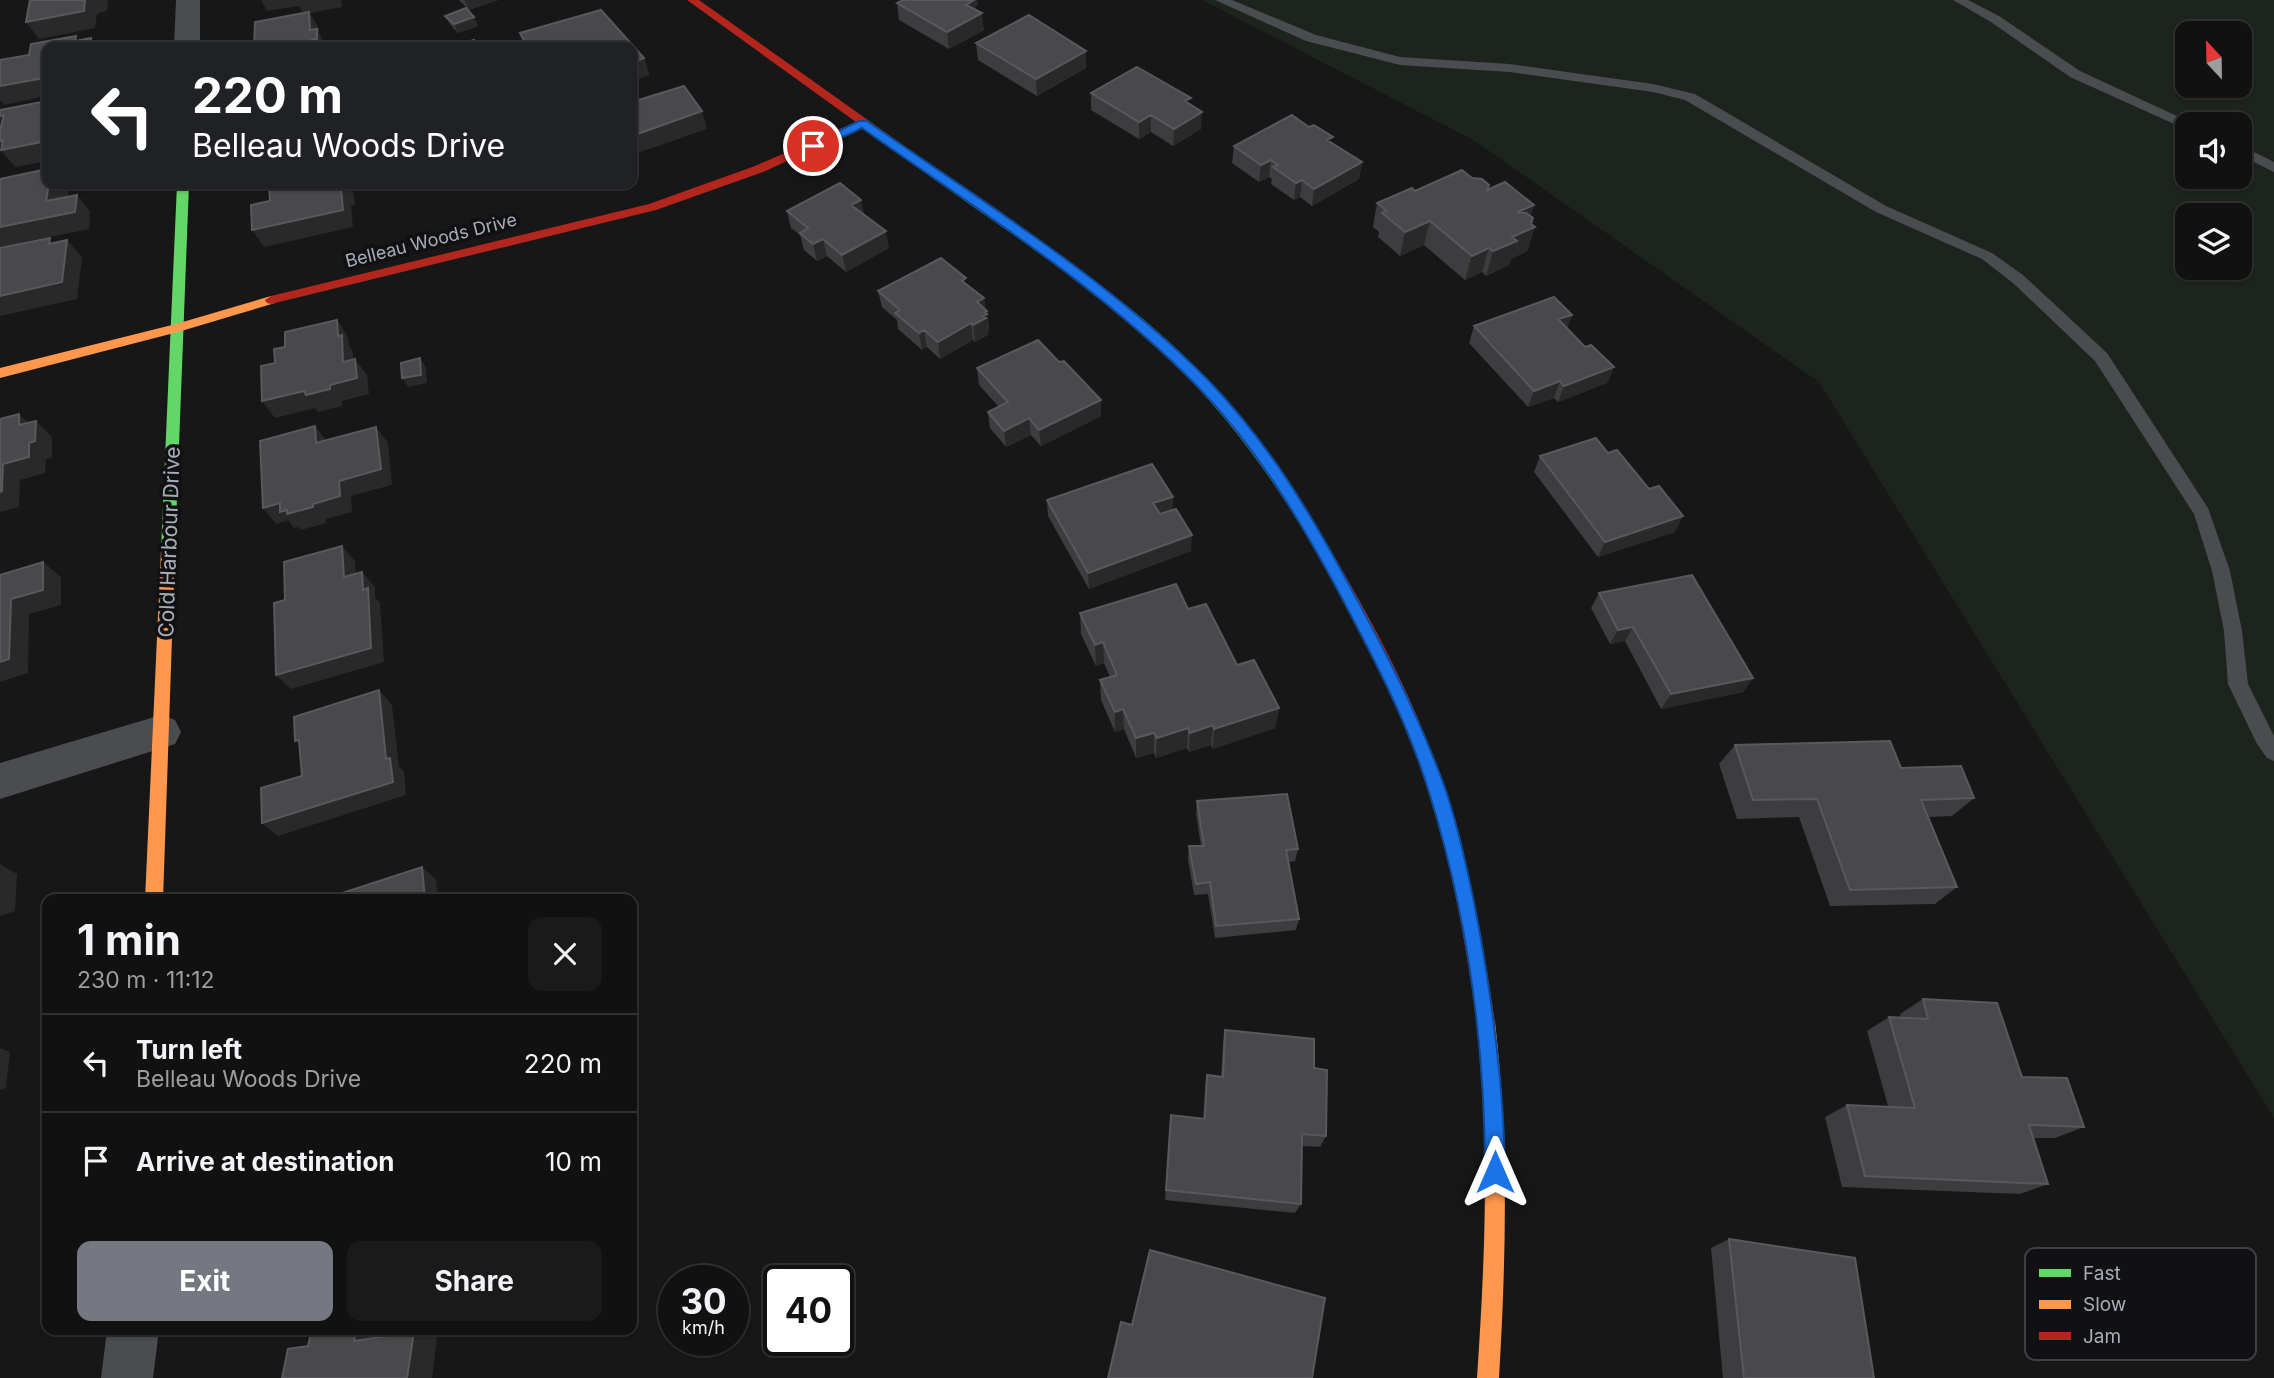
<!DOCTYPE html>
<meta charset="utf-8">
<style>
:root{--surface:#111;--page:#1a1a1a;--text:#f1f3f6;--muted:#9c9d9f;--line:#303131;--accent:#757880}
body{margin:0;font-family:Inter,sans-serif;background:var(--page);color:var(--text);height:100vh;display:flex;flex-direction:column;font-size:26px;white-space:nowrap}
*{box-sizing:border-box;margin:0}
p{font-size:23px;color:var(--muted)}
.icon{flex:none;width:38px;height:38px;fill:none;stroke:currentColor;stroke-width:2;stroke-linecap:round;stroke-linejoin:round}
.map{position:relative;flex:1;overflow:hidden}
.sheet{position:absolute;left:42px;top:894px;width:595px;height:441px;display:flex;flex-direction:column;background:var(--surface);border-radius:14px;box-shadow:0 2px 5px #0004,0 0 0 2px var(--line)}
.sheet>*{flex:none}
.banner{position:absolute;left:42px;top:42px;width:595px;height:147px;border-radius:14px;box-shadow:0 2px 5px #0004,0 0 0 2px var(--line);background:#202124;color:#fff;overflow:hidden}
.needle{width:46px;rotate:338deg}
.controls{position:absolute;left:2175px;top:21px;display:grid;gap:14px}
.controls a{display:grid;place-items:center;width:77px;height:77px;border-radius:14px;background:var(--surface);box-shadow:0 2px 5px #0004,0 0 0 2px var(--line);font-size:35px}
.speed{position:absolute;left:658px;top:1265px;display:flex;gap:14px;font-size:35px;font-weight:700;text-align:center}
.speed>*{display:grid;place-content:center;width:91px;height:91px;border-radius:50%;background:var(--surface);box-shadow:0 2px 5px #0004,0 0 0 2px var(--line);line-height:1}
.speed small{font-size:18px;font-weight:400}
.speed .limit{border:4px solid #111;border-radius:10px;background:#fff;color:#111}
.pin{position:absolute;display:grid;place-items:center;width:60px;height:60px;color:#fff;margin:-30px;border:4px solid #fff;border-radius:50%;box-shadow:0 2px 7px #0007}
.me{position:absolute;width:77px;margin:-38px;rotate:0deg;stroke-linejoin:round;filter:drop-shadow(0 0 5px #0008)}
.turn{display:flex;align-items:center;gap:24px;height:147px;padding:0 35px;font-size:32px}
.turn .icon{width:91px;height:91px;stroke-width:2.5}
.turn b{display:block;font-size:49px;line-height:60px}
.round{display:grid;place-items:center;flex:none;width:74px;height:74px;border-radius:14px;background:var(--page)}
.summary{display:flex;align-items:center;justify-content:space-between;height:119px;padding:0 35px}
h1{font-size:42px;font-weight:700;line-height:52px}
.action{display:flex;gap:14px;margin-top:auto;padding:14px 35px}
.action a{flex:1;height:80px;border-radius:14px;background:var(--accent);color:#fff;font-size:28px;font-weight:700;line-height:80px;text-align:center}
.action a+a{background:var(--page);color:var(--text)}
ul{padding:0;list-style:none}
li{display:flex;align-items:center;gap:21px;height:98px;padding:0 35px;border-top:2px solid var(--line)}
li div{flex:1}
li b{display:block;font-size:26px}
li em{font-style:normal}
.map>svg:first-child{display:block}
</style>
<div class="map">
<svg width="2274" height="1378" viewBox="0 0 2274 1378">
<rect width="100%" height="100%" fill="#171717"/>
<path fill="#1d241e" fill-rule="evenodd" d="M 1202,0 L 2274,0 L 2274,1118 L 1819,382 L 1475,141 ZM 2188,33 L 2240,33 L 2240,86 L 2188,86 ZM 2188,124 L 2240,124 L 2240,177 L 2188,177 ZM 2188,215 L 2240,215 L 2240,268 L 2188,268 Z"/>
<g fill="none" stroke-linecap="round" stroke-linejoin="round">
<path fill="#4b4c50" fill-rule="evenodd" d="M 1215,0 L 1232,0 L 1316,35 L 1400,57 L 1509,64 L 1653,84 L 1695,94 L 1886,206 L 1992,253 L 2023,275 L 2107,353 L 2208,508 L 2230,571 L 2242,631 L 2248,684 L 2274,736 L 2274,761 L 2267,758 L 2257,744 L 2228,684 L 2224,631 L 2212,571 L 2194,514 L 2095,361 L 2013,283 L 1982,259 L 1876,212 L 1685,100 L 1653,92 L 1509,72 L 1400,65 L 1306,41 Z
M 1953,0 L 1968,0 L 1999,16 L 2080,71 L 2194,124 L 2188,124 L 2188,129 L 2183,128 L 2070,77 L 1991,22 Z
M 2240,145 L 2274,162 L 2274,172 L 2240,155 Z"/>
<path fill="#4b4c50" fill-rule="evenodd" d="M 176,0 L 200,0 L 200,47 L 174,47 Z
M 161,715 L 175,720 L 181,732 L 175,744 L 0,799 L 0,763 Z
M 107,1330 L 159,1330 L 153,1378 L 101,1378 Z"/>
<path fill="#63d668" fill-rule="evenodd" d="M 951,181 C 971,188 1006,218 1025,232 C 1080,270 1136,309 1184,356 C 1235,406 1276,463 1314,523 L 1316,527 L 1314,531 L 1304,531 C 1267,470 1225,413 1174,363 C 1106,295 1024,243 947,188 L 945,185 Z
M 177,184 L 189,184 L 175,550 L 168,556 L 161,550 Z"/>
<path fill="#ff974d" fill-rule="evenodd" d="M 271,296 L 277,300 L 275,303 L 178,332 L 0,378 L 0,368 L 176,324 Z
M 168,544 L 175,550 L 163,900 L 145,900 L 161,550 Z
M 1486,1013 L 1493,1016 L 1495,1022 C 1509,1141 1506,1259 1499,1378 L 1477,1378 C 1485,1259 1490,1141 1477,1022 L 1479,1016 Z"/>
<path fill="#b3261e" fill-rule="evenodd" d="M 687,0 L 699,0 L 955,182 L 955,188 L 947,188 L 863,127 L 763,172 L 656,210 L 271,304 L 267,303 L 265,300 L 271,296 L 649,204 L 755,166 L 856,122 Z
M 1309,521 L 1314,523 C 1361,600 1405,679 1436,764 C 1467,847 1482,935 1495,1022 L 1493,1028 L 1486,1031 L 1479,1028 L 1477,1022 C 1463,925 1446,828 1410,736 C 1381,662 1340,596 1302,527 Z"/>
</g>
<path fill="#3d3d3f" d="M 459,0 L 498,0 L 469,10 Z
M 897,3 L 978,5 L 975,6 L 976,10 L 984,30 L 949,49 L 899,20 Z
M 445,16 L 474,17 L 478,26 L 458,33 L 450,24 Z
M 976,43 L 1086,68 L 1037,96 L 978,60 Z
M 1091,93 L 1190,105 L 1201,129 L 1173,146 L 1151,132 L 1139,139 L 1091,110 Z
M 1332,143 L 1362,162 L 1359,179 L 1312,206 L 1300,197 L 1294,200 L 1271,184 L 1272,179 L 1269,177 L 1259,182 L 1232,163 L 1234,146 Z
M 1472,178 L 1489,185 L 1488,190 L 1531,216 L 1531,224 L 1535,227 L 1527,251 L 1511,259 L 1509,265 L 1486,276 L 1482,272 L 1465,280 L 1424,245 L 1400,256 L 1378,237 L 1379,232 L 1373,227 L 1377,203 L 1415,191 Z
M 787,211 L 864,215 L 889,248 L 846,272 L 827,256 L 817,261 L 804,250 L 800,235 L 791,228 Z
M 967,285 L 984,298 L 985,309 L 987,311 L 989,327 L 989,331 L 987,332 L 988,335 L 975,342 L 973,340 L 940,359 L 927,347 L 922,350 L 898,329 L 897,320 L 882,307 L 878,291 Z
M 1572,315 L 1567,328 L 1585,347 L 1614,367 L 1607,383 L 1558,402 L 1554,398 L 1528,407 L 1469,343 L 1474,326 Z
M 977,368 L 1101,416 L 1041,446 L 1031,435 L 1006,447 L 990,428 L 988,412 L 999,407 L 979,385 Z
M 1608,453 L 1675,532 L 1598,557 L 1534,472 L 1540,456 Z
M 1173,497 L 1172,510 L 1191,551 L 1089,589 L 1048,516 L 1047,500 Z
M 1599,593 L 1753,678 L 1743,692 L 1661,709 L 1625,641 L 1610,644 L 1591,608 Z
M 1188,609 L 1237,665 L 1279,708 L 1275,728 L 1213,749 L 1211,745 L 1189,752 L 1187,748 L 1156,758 L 1154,753 L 1136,758 L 1124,729 L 1115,732 L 1101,700 L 1100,680 L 1110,677 L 1104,663 L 1096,666 L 1081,634 L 1080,613 Z
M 1735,745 L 1901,768 L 1974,798 L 1952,816 L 1928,817 L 1957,887 L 1935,904 L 1830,906 L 1799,817 L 1737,819 L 1719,764 Z
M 1197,801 L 1298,849 L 1295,861 L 1288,862 L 1299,919 L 1296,930 L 1215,938 L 1208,894 L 1194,895 L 1188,859 L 1189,846 L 1201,846 L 1196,814 Z
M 1923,999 L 2084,1127 L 2055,1138 L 2033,1138 L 2048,1184 L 2020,1194 L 1842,1187 L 1825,1117 L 1847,1105 L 1888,1106 L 1867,1031 L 1889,1017 L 1901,1018 L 1900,1014 Z
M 1225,1030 L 1314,1068 L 1326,1136 L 1320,1147 L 1302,1146 L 1301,1204 L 1295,1213 L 1165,1200 L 1171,1115 L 1203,1118 L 1205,1088 L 1207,1075 L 1221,1076 L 1223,1044 Z
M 1729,1239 L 1874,1378 L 1723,1378 L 1711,1248 Z"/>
<path fill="#29292a" d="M 85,0 L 108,0 L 107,11 L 97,14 L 95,28 L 39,39 L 26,22 Z
M 261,0 L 341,0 L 342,7 L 310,13 L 319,29 L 319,33 L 326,47 L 311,47 L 310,30 L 299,6 L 267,11 Z
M 464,0 L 498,0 L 469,10 Z
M 964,0 L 977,0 L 978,5 L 975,6 L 976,17 L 982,13 L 984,30 L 949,49 L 947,32 Z
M 474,17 L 478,26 L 458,33 L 454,24 Z
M 91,38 L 98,47 L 90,47 Z
M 1086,51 L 1086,68 L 1037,96 L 1036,79 Z
M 644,58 L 650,75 L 632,81 L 632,62 Z
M 44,78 L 47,82 L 47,96 L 4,105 L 0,100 L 0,86 Z
M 702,111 L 707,129 L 632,155 L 632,136 Z
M 1202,112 L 1201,129 L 1173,146 L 1174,129 Z
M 4,115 L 7,134 L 0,126 L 0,116 Z
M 1151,115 L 1151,132 L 1139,139 L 1139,122 Z
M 0,141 L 47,141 L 47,161 L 15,167 L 1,150 L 4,149 L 0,145 Z
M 1271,160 L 1269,177 L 1259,182 L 1261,165 Z
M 1362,162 L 1359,179 L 1312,206 L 1314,189 Z
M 1302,180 L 1300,197 L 1294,200 L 1296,183 Z
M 49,184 L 69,184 L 68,197 L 77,195 L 90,212 L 89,229 L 0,247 L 0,227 Z
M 343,184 L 348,184 L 354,194 L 355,205 L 351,206 L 353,227 L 264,247 L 252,230 Z
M 861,200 L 865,217 L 851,205 Z
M 1534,205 L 1527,229 L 1517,212 Z
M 1430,221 L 1424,245 L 1400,256 L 1405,232 Z
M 1535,227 L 1527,251 L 1511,259 L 1509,265 L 1486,276 L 1493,251 L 1512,237 Z
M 886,231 L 889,248 L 846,272 L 842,255 Z
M 823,239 L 827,256 L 817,261 L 813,244 Z
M 67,240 L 82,257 L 77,299 L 0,316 L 0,296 Z
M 1489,248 L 1482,272 L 1465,280 L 1472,256 Z
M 984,298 L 985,312 L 987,311 L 989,331 L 987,332 L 988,335 L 975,342 L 973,325 L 977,302 Z
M 1572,315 L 1566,331 L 1558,319 Z
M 337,320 L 348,337 L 349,346 L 353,352 L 354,378 L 343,362 L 338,336 Z
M 971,323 L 973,340 L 940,359 L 938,342 Z
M 924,330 L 927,347 L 922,350 L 919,333 Z
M 420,358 L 426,367 L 427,383 L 408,387 L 402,378 Z
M 355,359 L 367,375 L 369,394 L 342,401 L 342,406 L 318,412 L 315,408 L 275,418 L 262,401 L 330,385 Z
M 1614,367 L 1607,383 L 1558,402 L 1564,386 Z
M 1560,381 L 1554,398 L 1528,407 L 1534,391 Z
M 1101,400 L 1101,416 L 1041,446 L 1039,430 Z
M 19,414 L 36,430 L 36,421 L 52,437 L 52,458 L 46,459 L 45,473 L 20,480 L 19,507 L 0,512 L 0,492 L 3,464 L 19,425 Z
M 1029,418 L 1031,435 L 1006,447 L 1004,431 Z
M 315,426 L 327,442 L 316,443 Z
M 376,427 L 388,443 L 392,485 L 351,496 L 352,512 L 326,519 L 326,523 L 301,530 L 298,527 L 294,528 L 288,520 L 276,524 L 263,508 L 280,503 L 313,504 L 339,481 Z
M 1173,497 L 1172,512 L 1153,519 L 1153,503 Z
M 1683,516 L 1675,532 L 1598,557 L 1605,542 Z
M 1192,535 L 1191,551 L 1089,589 L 1088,573 Z
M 342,546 L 355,561 L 357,592 L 344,577 Z
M 43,562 L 61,577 L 61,605 L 29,614 L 28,673 L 0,682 L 0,662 L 11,599 Z
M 362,572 L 375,587 L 375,597 L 380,603 L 384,662 L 291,689 L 276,675 L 363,590 Z
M 1633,627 L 1625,641 L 1610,644 L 1618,630 Z
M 1103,642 L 1104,663 L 1096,666 L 1095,645 Z
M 1753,678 L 1743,692 L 1661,709 L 1671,694 Z
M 379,690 L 392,705 L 399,767 L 404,771 L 406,795 L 278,836 L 262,823 L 386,759 Z
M 1279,708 L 1275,728 L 1213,749 L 1214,729 Z
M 1123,709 L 1124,729 L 1115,732 L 1115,712 Z
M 1213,725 L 1211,745 L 1189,752 L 1190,733 Z
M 1188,728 L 1187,748 L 1156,758 L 1157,738 Z
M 1154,733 L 1154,753 L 1136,758 L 1136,738 Z
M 0,864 L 17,874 L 15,911 L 0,916 Z
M 422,867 L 436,879 L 438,900 L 425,900 Z
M 0,1048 L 10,1052 L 6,1088 L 0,1090 Z
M 356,1330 L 376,1330 L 382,1331 L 380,1346 L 354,1341 Z
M 414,1332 L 437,1337 L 432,1378 L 407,1378 Z"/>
<path fill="#49494c" stroke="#58595d" stroke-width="2" d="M 30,0 L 85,0 L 84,11 L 26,22 Z
M 903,0 L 974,0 L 966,5 L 982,13 L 947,32 L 897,3 Z
M 466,8 L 474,17 L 454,24 L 445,16 Z
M 601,10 L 644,58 L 632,62 L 632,47 L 527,47 L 520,33 Z
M 309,12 L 310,30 L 317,29 L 317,39 L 311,40 L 311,47 L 254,47 L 255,22 Z
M 1029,15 L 1086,51 L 1036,79 L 976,43 Z
M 76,36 L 75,41 L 91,38 L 90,47 L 47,47 L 47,85 L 42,86 L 44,78 L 0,86 L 0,60 L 29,55 L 31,44 Z
M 474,40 L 480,47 L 456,47 L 455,46 Z
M 1137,67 L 1191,98 L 1185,101 L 1202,112 L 1174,129 L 1151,115 L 1139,122 L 1091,93 Z
M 684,86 L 702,111 L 632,136 L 632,102 Z
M 47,101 L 47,141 L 1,150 L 3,140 L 0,141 L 0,131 L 4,115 L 0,116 L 0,110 Z
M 1292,115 L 1309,127 L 1314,125 L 1333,137 L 1327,140 L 1362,162 L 1314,189 L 1302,180 L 1296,183 L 1273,167 L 1278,165 L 1271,160 L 1261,165 L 1234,146 Z
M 47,169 L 47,184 L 49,184 L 46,201 L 77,195 L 75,212 L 0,227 L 0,179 Z
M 1462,170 L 1472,178 L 1482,179 L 1489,185 L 1487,190 L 1505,182 L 1534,205 L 1517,212 L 1526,213 L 1533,218 L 1531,224 L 1535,227 L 1512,237 L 1517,241 L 1493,251 L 1489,248 L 1472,256 L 1430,221 L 1405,232 L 1382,213 L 1387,211 L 1377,203 L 1412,188 L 1415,191 Z
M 840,183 L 861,200 L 851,205 L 886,231 L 842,255 L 823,239 L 813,244 L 800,233 L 808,228 L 787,211 Z
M 269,184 L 345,184 L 345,188 L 341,189 L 343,210 L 252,230 L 251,205 L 270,201 Z
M 50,238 L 49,244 L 67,240 L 62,282 L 0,296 L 0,248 Z
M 941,258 L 966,278 L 962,281 L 984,298 L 977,302 L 987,311 L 985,312 L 987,314 L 983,316 L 986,318 L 973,325 L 971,323 L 938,342 L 924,330 L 919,333 L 895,313 L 900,310 L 878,291 Z
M 1554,297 L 1572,315 L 1558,319 L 1585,347 L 1591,345 L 1614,367 L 1564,386 L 1560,381 L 1534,391 L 1474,326 Z
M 337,320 L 338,336 L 342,335 L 343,362 L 355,359 L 357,378 L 330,385 L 330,389 L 306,395 L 304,391 L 262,401 L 261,366 L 275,363 L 274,349 L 285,347 L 285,332 Z
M 1038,340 L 1059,362 L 1064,361 L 1101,400 L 1039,430 L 1029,418 L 1004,431 L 988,412 L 1008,402 L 977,368 Z
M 420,358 L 421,375 L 402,378 L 401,363 Z
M 19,414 L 19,425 L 36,421 L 35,441 L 29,443 L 29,457 L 3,464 L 2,491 L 0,492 L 0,419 Z
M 315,426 L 316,443 L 376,427 L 381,469 L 339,481 L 340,496 L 313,504 L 313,507 L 287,514 L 287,510 L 280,512 L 280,503 L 263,508 L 260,441 Z
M 1596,438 L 1608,453 L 1617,450 L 1649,489 L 1659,486 L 1683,516 L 1605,542 L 1540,456 Z
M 1152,464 L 1173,497 L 1153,503 L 1160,514 L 1176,509 L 1192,535 L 1088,573 L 1047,500 Z
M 342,546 L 344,577 L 362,572 L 363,590 L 368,588 L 371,648 L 276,675 L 274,603 L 285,600 L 284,562 Z
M 43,562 L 43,590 L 11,599 L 9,659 L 0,662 L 0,575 Z
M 1692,575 L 1753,678 L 1671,694 L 1633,627 L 1618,630 L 1599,593 Z
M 1176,584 L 1188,609 L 1206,604 L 1237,665 L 1254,660 L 1279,708 L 1214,729 L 1213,725 L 1190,733 L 1188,728 L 1157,738 L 1154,733 L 1136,738 L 1123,709 L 1115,712 L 1100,680 L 1117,675 L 1103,642 L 1095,645 L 1080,613 Z
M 379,690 L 386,759 L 390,758 L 393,782 L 262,823 L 261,788 L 302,776 L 299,740 L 295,741 L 294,717 Z
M 1890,741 L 1901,768 L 1961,766 L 1974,798 L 1921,800 L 1957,887 L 1850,890 L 1817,799 L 1753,800 L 1735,745 Z
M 1287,794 L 1298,849 L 1286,850 L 1299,919 L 1216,926 L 1210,882 L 1196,884 L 1189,846 L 1204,846 L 1197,801 Z
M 422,867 L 425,900 L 321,900 Z
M 1923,999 L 1997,1003 L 2022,1077 L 2067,1078 L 2084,1127 L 2029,1125 L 2048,1184 L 1865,1176 L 1847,1105 L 1915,1108 L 1889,1017 L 1928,1019 Z
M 1225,1030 L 1314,1039 L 1314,1068 L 1327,1070 L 1326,1136 L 1302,1134 L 1301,1204 L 1166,1190 L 1171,1115 L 1205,1119 L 1207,1075 L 1223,1077 Z
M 1729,1239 L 1855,1258 L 1874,1378 L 1744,1378 Z
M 1150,1250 L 1325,1298 L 1312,1378 L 1108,1378 L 1121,1322 L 1132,1325 Z
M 328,1330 L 356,1330 L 354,1341 L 414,1332 L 407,1378 L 282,1378 L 288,1349 L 308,1346 L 311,1333 Z"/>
<path fill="#1a73e8" stroke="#114b97" stroke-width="2" d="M 859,121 L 867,121 C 983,202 1108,279 1208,380 C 1266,440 1309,510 1348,583 C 1385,650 1419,716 1445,788 C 1461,835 1471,885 1480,934 C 1494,1013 1504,1092 1505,1172 L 1502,1180 L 1495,1182 L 1488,1180 L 1485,1172 C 1485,1045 1467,914 1429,792 C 1407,720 1371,653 1336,587 C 1297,515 1255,446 1198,387 C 1100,286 976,209 862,128 L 817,149 L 807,146 Z"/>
<g text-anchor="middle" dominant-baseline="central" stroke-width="7" stroke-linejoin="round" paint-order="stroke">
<g font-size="18" fill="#a8adb8" stroke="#111113">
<text transform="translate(431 240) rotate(-14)">Belleau Woods Drive</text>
</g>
<g font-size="21" fill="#a8adb8" stroke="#111113">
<text transform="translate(169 542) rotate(-88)">Cold Harbour Drive</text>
</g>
</g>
<rect x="2025" y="1248" width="231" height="112" rx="10" fill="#111113" stroke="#3e4045" stroke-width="2"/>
<rect x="2039" y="1269" width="32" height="8" fill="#63d668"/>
<rect x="2039" y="1300" width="32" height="9" fill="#ff974d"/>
<rect x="2039" y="1332" width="32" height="8" fill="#b3261e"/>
<g font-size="19" fill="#a8adb8">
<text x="2083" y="1280">Fast</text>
<text x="2083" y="1311">Slow</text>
<text x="2083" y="1343">Jam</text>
</g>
</svg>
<div class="controls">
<a><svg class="needle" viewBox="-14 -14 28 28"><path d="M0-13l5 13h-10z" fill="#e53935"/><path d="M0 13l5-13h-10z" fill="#9c9d9f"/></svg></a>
<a><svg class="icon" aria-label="sound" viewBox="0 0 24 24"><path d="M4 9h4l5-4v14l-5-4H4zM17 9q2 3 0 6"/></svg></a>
<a><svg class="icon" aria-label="layers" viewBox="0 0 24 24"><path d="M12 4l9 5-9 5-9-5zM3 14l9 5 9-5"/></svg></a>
</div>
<div class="speed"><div>30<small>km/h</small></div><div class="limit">40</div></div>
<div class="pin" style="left:813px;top:146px;background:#d93025"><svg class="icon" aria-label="arrive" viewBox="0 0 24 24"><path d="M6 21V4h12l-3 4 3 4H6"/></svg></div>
<svg class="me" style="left:1495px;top:1172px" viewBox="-20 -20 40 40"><path d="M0-17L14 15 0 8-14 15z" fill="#1a73e8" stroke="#fff" stroke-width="4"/></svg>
<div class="banner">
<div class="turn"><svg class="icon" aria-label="left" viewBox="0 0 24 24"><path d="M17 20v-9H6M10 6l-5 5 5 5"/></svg><div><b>220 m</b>Belleau Woods Drive</div></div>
</div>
<section class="sheet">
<div class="summary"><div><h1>1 min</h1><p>230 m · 11:12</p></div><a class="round"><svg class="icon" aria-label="close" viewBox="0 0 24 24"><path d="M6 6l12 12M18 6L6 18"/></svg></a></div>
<ul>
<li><svg class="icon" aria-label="left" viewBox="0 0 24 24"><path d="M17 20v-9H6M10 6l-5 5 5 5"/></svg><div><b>Turn left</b><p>Belleau Woods Drive</p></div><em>220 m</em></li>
<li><svg class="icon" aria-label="arrive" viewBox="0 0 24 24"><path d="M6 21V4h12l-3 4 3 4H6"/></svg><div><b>Arrive at destination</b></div><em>10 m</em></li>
</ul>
<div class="action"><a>Exit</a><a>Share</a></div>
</section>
</div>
